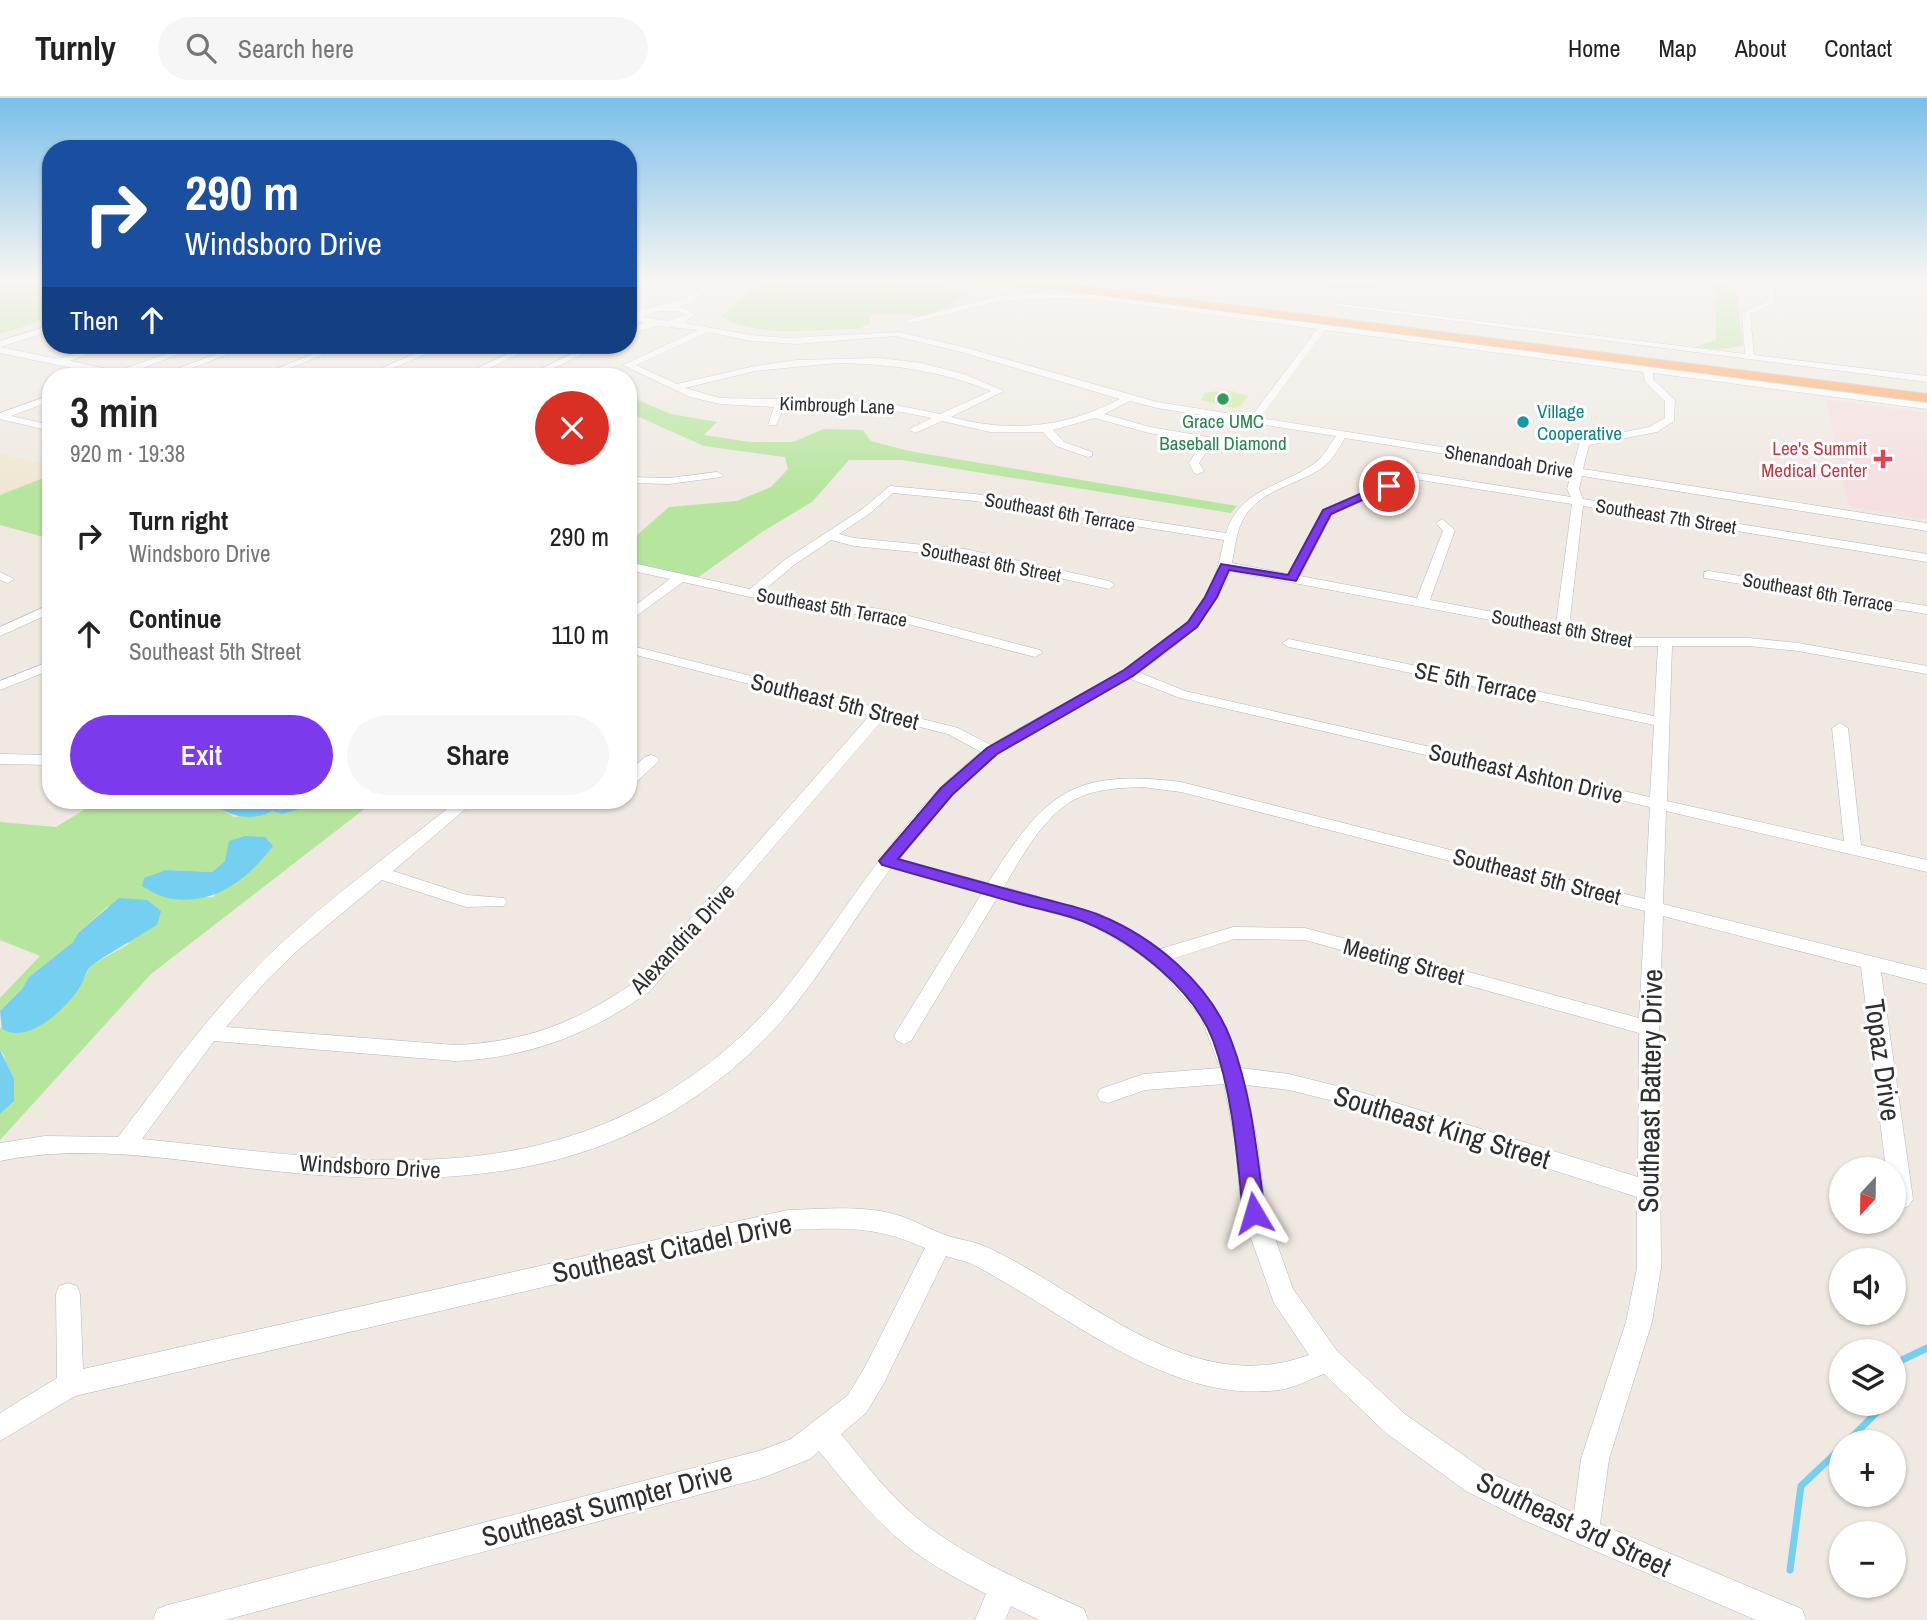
<!DOCTYPE html>
<meta charset="utf-8">
<style>
:root{--surface:#fff;--page:#f6f6f6;--text:#222;--muted:#767676;--line:#e0e0e0;--accent:#7c3aed}
body{margin:0;font-family:"Archivo Narrow",sans-serif;background:var(--page);color:var(--text);height:100vh;display:flex;flex-direction:column;font-size:26px;white-space:nowrap}
*{box-sizing:border-box;margin:0}
p{font-size:23px;color:var(--muted)}
.icon{flex:none;width:38px;height:38px;fill:none;stroke:currentColor;stroke-width:2;stroke-linecap:round;stroke-linejoin:round}
.map{position:relative;flex:1;overflow:hidden}
.sheet{position:absolute;left:42px;top:270px;width:595px;height:441px;display:flex;flex-direction:column;background:var(--surface);border-radius:28px;box-shadow:0 2px 5px #0004}
.sheet>*{flex:none}
.banner{position:absolute;left:42px;top:42px;width:595px;height:214px;border-radius:28px;box-shadow:0 2px 5px #0004;background:#1a4fa0;color:#fff;overflow:hidden}
.needle{width:46px;rotate:202deg}
.tools{position:absolute;left:1829px;top:1059px;display:grid;gap:14px}
.tools a{display:grid;place-items:center;width:77px;height:77px;border-radius:50%;background:var(--surface);box-shadow:0 2px 5px #0004;font-size:35px}
.pin{position:absolute;display:grid;place-items:center;width:60px;height:60px;color:#fff;margin:-30px;border:4px solid #fff;border-radius:50%;box-shadow:0 2px 7px #0007}
.me{position:absolute;width:77px;margin:-38px;rotate:353deg;stroke-linejoin:round;filter:drop-shadow(0 0 5px #0008)}
.turn{display:flex;align-items:center;gap:24px;height:147px;padding:0 28px;font-size:32px}
.turn .icon{width:91px;height:91px;stroke-width:2.5}
.turn b{display:block;font-size:49px;line-height:60px}
.then{display:flex;align-items:center;height:66px;padding:0 28px;background:#0003;gap:14px;font-size:26px}
.round{display:grid;place-items:center;flex:none;width:74px;height:74px;border-radius:37px;background:var(--page)}
.overview{display:flex;align-items:center;justify-content:space-between;height:119px;padding:0 28px}
h1{font-size:42px;font-weight:600;line-height:52px}
.button{display:flex;gap:14px;margin-top:auto;padding:14px 28px}
.button a{flex:1;height:80px;border-radius:42px;background:var(--accent);color:#fff;font-size:28px;font-weight:600;line-height:80px;text-align:center}
.button a+a{background:var(--page);color:var(--text)}
ul{padding:0;list-style:none}
li{display:flex;align-items:center;gap:21px;height:98px;padding:0 28px}
li div{flex:1}
li b{display:block;font-size:26px}
li em{font-style:normal}
header{display:flex;align-items:center;gap:42px;box-sizing:border-box;height:98px;padding:0 35px;background:var(--surface);border-bottom:2px solid var(--line)}
header strong{font-size:33px}
nav{display:flex;gap:38px;margin-inline-start:auto;font-size:24px}
.search{width:490px;height:63px;background:var(--page);display:flex;align-items:center;gap:18px;box-sizing:border-box;padding:0 24px;border-radius:38px;color:var(--muted);font-size:26px}
.map>svg:first-child{display:block}
</style>
<header>
<strong>Turnly</strong>
<div class="search"><svg class="icon" aria-label="search" viewBox="0 0 24 24"><circle cx="10" cy="10" r="6"/><path d="M15 15l6 6"/></svg>Search here</div>
<nav><a>Home</a><a>Map</a><a>About</a><a>Contact</a></nav>
</header>
<div class="map">
<svg width="1927" height="1522" viewBox="0 0 1927 1522">
<rect width="100%" height="100%" fill="#efe9e1"/>
<path fill="#f0e6d1" d="M 0,356 L 51,368 L 51,377 L 0,397 Z"/>
<path fill="#f5dfe0" d="M 1826,301 L 1927,315 L 1927,421 L 1849,408 Z"/>
<path fill="#b6e59e" fill-rule="evenodd" d="M 0,183 L 51,183 L 51,220 L 0,236 Z
M 773,183 L 830,183 L 967,191 L 970,195 L 952,203 L 955,207 L 922,218 L 875,216 L 870,218 L 869,226 L 857,231 C 822,231 750,241 722,218 L 751,192 Z
M 1326,183 L 1386,183 L 1364,193 L 1321,188 Z
M 1715,188 L 1736,190 L 1743,248 L 1720,251 L 1691,250 L 1716,242 Z
M 628,298 L 671,316 L 717,324 L 704,337 L 750,344 L 793,344 L 824,331 L 863,332 L 871,343 L 909,353 L 1237,408 L 1231,415 L 902,362 L 849,362 L 812,404 L 762,434 L 697,480 L 628,464 L 628,445 L 669,409 L 737,403 L 771,389 L 788,371 L 785,359 L 704,348 L 628,314 Z
M 51,377 L 51,441 L 0,427 L 0,397 Z
M 100,702 L 206,702 L 234,719 L 272,713 L 282,716 L 333,702 L 376,702 L 151,876 L 0,1042 L 0,1016 L 14,1003 L 4,957 L 0,952 L 0,929 L 5,933 L 79,891 L 90,868 L 129,846 L 108,808 L 78,835 L 73,844 L 29,879 L 22,891 L 0,913 L 0,900 L 40,858 L 0,842 L 0,724 L 56,729 ZM 225,763 L 214,799 L 166,800 L 166,772 L 212,774 Z"/>
<path fill="#c9ec9a" d="M 1217,293 L 1232,293 L 1248,298 L 1239,309 L 1234,310 L 1201,302 L 1205,295 Z"/>
<path fill="#75cff0" d="M 206,702 L 333,702 L 282,716 L 272,713 C 248,726 226,716 206,702 Z
M 245,738 L 265,739 L 273,748 C 247,782 213,809 167,800 C 159,798 149,792 142,788 L 144,780 L 166,772 L 212,774 L 225,763 L 229,743 Z
M 119,800 L 147,802 L 161,813 L 157,827 C 145,835 95,863 89,870 C 85,875 84,883 80,889 C 66,911 28,947 2,931 L 0,913 L 22,891 L 29,879 L 73,844 L 78,835 Z
M 0,952 L 14,981 L 14,1003 L 0,1016 Z"/>
<g fill="none" stroke-linecap="round" stroke-linejoin="round">
<path stroke="#75cff0" stroke-width="7" d="M 1894,1281 L 1900,1263 L 1927,1250
M 1847,1344 L 1885,1306
M 1790,1472 L 1801,1388 L 1841,1350"/>
<g stroke="#b4b7c1" stroke-width="1">
<path id="minor" d="M 710,183 L 719,183 L 691,205 L 678,208 L 695,216 L 684,225 L 751,237 L 786,240 L 899,234 L 967,250 L 1157,304 L 1251,319 L 1317,231 L 1095,201 L 1053,200 L 999,203 L 920,223 L 910,225 L 906,222 L 999,198 L 1040,195 L 1095,197 L 1927,305 L 1927,311 L 1653,275 L 1653,281 L 1675,302 L 1674,323 L 1657,334 L 1589,347 L 1583,371 L 1927,425 L 1927,433 L 1582,378 L 1579,391 L 1583,401 L 1927,456 L 1927,464 L 1583,408 L 1569,529 L 1629,540 L 1749,540 L 1798,545 L 1927,568 L 1927,576 L 1798,553 L 1749,548 L 1672,548 L 1667,703 L 1844,743 L 1832,630 L 1840,625 L 1848,630 L 1861,747 L 1927,762 L 1927,774 L 1666,713 L 1663,806 L 1927,872 L 1927,886 L 1881,874 L 1913,1101 L 1909,1108 L 1901,1111 L 1894,1108 L 1894,1071 L 1886,1071 L 1861,869 L 1663,818 L 1659,930 L 1661,1170 L 1652,1224 L 1609,1361 L 1600,1426 L 1802,1511 L 1806,1522 L 1756,1522 L 1521,1421 L 1466,1393 L 1386,1335 L 1324,1276 C 1310,1281 1294,1290 1279,1292 C 1168,1307 1064,1213 970,1165 L 946,1158 L 883,1287 L 866,1315 L 841,1336 C 865,1365 888,1396 917,1420 C 966,1460 1027,1485 1084,1511 L 1088,1522 L 1039,1522 L 1011,1508 L 1005,1522 L 975,1522 L 986,1496 C 954,1479 921,1462 895,1438 C 866,1413 843,1382 819,1353 L 810,1361 L 762,1380 L 225,1522 L 153,1522 L 157,1511 L 168,1507 L 762,1352 L 791,1341 L 848,1297 L 865,1269 L 925,1150 C 875,1127 841,1130 788,1132 L 75,1298 L 0,1343 L 0,1315 L 57,1280 L 56,1196 L 59,1188 L 68,1185 L 77,1188 L 80,1196 L 83,1271 L 788,1112 C 823,1111 860,1107 894,1116 C 913,1121 930,1132 948,1138 C 962,1142 976,1144 989,1150 C 1090,1198 1190,1301 1309,1257 L 1274,1205 L 1242,1115 L 1235,1043 L 1224,986 L 1145,992 L 1108,1005 L 1100,1003 L 1097,997 L 1100,991 L 1144,976 L 1220,970 L 1201,919 L 1157,869 L 1132,851 L 1087,824 L 997,800 L 911,943 L 904,946 L 897,943 L 894,938 L 897,933 L 982,795 L 891,770 C 848,828 813,893 762,944 C 622,1081 458,1092 274,1073 C 184,1064 90,1044 0,1063 L 0,1045 L 45,1038 L 118,1039 C 162,982 203,923 253,873 C 314,810 390,757 458,702 L 476,702 L 393,773 L 467,797 L 504,800 L 507,804 L 504,808 L 466,809 L 382,782 L 298,852 L 266,883 L 226,929 L 455,947 C 527,944 578,924 636,883 L 870,617 L 628,555 L 628,547 L 958,630 L 991,647 C 1049,610 1157,565 1197,512 C 1213,491 1219,467 1224,442 L 975,403 L 893,395 L 869,416 L 839,436 L 854,440 L 965,451 L 1109,483 L 1115,487 L 1109,491 L 965,459 L 854,448 L 831,442 L 794,467 L 762,494 L 886,512 L 1040,552 L 1042,555 L 1035,559 L 885,520 L 786,507 L 683,484 L 628,524 L 628,513 L 670,481 L 628,472 L 628,464 L 750,491 L 786,461 L 861,412 L 890,388 L 975,396 L 1226,435 C 1240,390 1282,389 1315,365 C 1325,357 1329,348 1336,338 L 1157,310 L 1130,303 L 1104,316 L 1150,329 L 1261,348 L 1266,351 L 1261,354 L 1212,346 L 1199,365 L 1204,373 L 1198,376 L 1194,375 L 1189,365 L 1202,344 L 1149,335 L 1095,320 L 1053,332 L 1064,344 L 1092,354 L 1092,358 L 1088,359 L 1056,348 L 1043,334 L 990,334 L 942,323 L 915,335 L 910,332 L 911,330 L 932,320 L 876,309 L 784,309 L 776,327 L 768,327 L 774,309 L 720,306 L 690,299 L 623,267 L 698,232 L 658,228 L 628,236 L 628,230 L 643,225 L 633,221 L 633,217 L 639,212 L 685,201 ZM 657,213 L 679,213 L 685,217 L 668,223 L 642,219 ZM 1325,232 L 1643,274 L 1645,284 L 1665,303 L 1665,320 L 1649,329 L 1580,343 L 1573,370 L 1260,320 ZM 708,234 L 751,243 L 796,246 L 895,238 L 961,254 L 1120,301 C 1065,330 1010,335 951,319 L 1004,293 L 964,276 L 921,265 L 880,260 L 797,262 L 755,268 L 677,286 L 636,267 ZM 838,265 C 893,266 940,273 991,293 L 940,316 L 876,303 L 720,300 L 685,290 L 755,273 ZM 1345,340 L 1571,376 L 1567,391 L 1571,399 L 1406,373 L 1385,386 L 1323,412 L 1288,476 L 1232,465 C 1235,450 1236,432 1245,418 C 1262,391 1297,387 1322,370 C 1333,362 1338,351 1345,340 ZM 1408,380 L 1572,406 L 1556,526 L 1430,502 L 1455,432 L 1442,421 L 1436,425 L 1443,433 L 1417,500 L 1300,478 L 1332,416 L 1393,390 ZM 1230,473 L 1629,548 L 1658,548 L 1654,618 L 1289,541 L 1282,545 L 1289,549 L 1654,627 L 1650,699 L 1185,593 L 1138,574 C 1179,548 1213,519 1230,473 ZM 1128,580 L 1180,600 L 1650,709 L 1645,801 L 1181,684 C 1072,670 1044,696 988,785 L 899,761 C 926,724 957,686 994,659 C 1036,629 1084,607 1128,580 ZM 884,620 L 948,636 L 981,654 C 894,721 845,820 776,902 C 745,938 708,969 667,994 C 501,1095 325,1059 142,1041 L 214,943 L 455,963 C 528,960 591,936 650,893 ZM 1142,689 L 1181,694 L 1645,813 L 1639,920 L 1305,830 L 1233,829 L 1160,851 L 1100,816 L 1004,789 C 1020,761 1040,725 1067,706 C 1089,691 1117,690 1142,689 ZM 1234,841 L 1305,842 L 1639,935 L 1638,1079 L 1357,993 L 1289,976 L 1241,970 L 1216,910 L 1172,861 ZM 1246,987 L 1289,992 L 1357,1009 L 1637,1099 L 1637,1170 L 1626,1224 L 1581,1361 L 1574,1415 L 1486,1373 L 1406,1317 L 1337,1253 L 1293,1191 L 1266,1115 L 1257,1043 Z
M 1766,183 L 1774,183 L 1776,204 L 1750,216 L 1754,257 L 1927,278 L 1927,284 L 1330,207 L 1334,205 L 1745,256 L 1742,215 L 1768,203 Z
M 1781,183 L 1806,183 L 1853,189 L 1849,191 Z
M 51,227 L 51,233 L 0,249 L 0,243 Z
M 101,247 L 113,247 L 70,263 L 117,273 L 192,247 L 204,247 L 129,275 L 133,278 L 111,278 L 0,255 L 0,249 L 58,261 Z
M 240,247 L 252,247 L 171,278 L 158,278 Z
M 336,247 L 347,247 L 271,278 L 258,278 Z
M 435,247 L 446,247 L 376,278 L 363,278 Z
M 527,247 L 538,247 L 472,278 L 460,278 Z
M 590,247 L 601,247 L 538,278 L 526,278 Z
M 51,297 L 51,303 L 11,318 L 51,327 L 51,333 L 0,321 L 0,315 Z
M 628,353 L 633,356 L 633,362 L 628,365 Z
M 717,374 L 723,377 L 721,379 L 669,386 L 628,385 L 628,379 L 669,380 Z
M 1709,473 L 1927,508 L 1927,516 L 1704,480 L 1704,474 Z
M 0,474 L 14,481 L 8,485 L 0,482 Z
M 51,506 L 51,515 L 0,538 L 0,529 Z
M 43,566 L 50,570 L 48,573 L 0,592 L 0,583 Z
M 0,656 L 51,657 L 51,667 L 0,666 Z
M 651,657 L 657,659 L 659,662 L 657,665 L 634,686 L 628,688 L 628,674 L 645,659 Z"/>
</g>
<g stroke="#c9c9c9" stroke-width="2">
<path id="highway" d="M 718,183 L 733,183 L 722,189 L 718,188 Z
M 972,183 L 1042,183 L 1927,296 L 1927,304 L 1037,189 L 978,187 Z"/>
</g>
<use href="#minor" fill="#fff" fill-rule="evenodd"/>
<use href="#highway" fill="#ffa35c" fill-rule="evenodd"/>
</g>
<linearGradient id="sky" x2="0" y2="1"><stop stop-color="#7abfeb"/><stop offset="0.46" stop-color="#f8f5f2"/><stop offset="1" stop-color="#f8f5f2" stop-opacity="0"/></linearGradient>
<rect width="1927" height="396" fill="url(#sky)"/>
<path fill="#7c3aed" stroke="#51269a" stroke-width="2" d="M 1385,385 L 1394,388 L 1331,416 L 1296,483 L 1229,472 L 1217,499 L 1197,529 L 1133,578 L 997,656 L 952,697 L 898,761 C 944,774 991,787 1037,799 C 1057,805 1080,809 1099,817 C 1154,839 1210,886 1231,942 C 1252,997 1257,1057 1265,1115 L 1261,1121 L 1254,1124 L 1246,1121 L 1243,1115 C 1237,1057 1233,997 1213,942 C 1194,892 1135,845 1087,825 C 1066,816 1042,812 1020,806 C 974,793 928,780 882,767 L 879,763 L 941,690 L 987,650 L 1124,572 L 1188,524 L 1205,499 L 1221,466 L 1288,477 L 1323,412 Z"/>
<circle fill="#2e9e5b" stroke="#fff" stroke-width="2.5" cx="1223" cy="301" r="7"/>
<circle fill="#0f9aa8" stroke="#fff" stroke-width="2.5" cx="1523" cy="324" r="7"/>
<path fill="#e0444e" stroke="#fff" stroke-width="2.5" d="M1879.5 350.5h7v7h7v7h-7v7h-7v-7h-7v-7h7z"/>
<g text-anchor="middle" dominant-baseline="central" stroke-width="6" stroke-linejoin="round" paint-order="stroke">
<g font-size="19" fill="#2e2e2e" stroke="#fff">
<text transform="translate(837 307) rotate(2)">Kimbrough Lane</text>
<text transform="translate(1509 363) rotate(9)">Shenandoah Drive</text>
<text transform="translate(1060 414) rotate(10)">Southeast 6th Terrace</text>
<text transform="translate(1666 418) rotate(9)">Southeast 7th Street</text>
<text transform="translate(991 464) rotate(11)">Southeast 6th Street</text>
<text transform="translate(1818 494) rotate(10)">Southeast 6th Terrace</text>
<text transform="translate(832 509) rotate(10)">Southeast 5th Terrace</text>
<text transform="translate(1562 530) rotate(10)">Southeast 6th Street</text>
</g>
<g font-size="19" fill="#0d838f" stroke="#fff" text-anchor="start">
<text x="1537" y="313">Village<tspan x="1537" dy="22">Cooperative</tspan></text>
</g>
<g font-size="19" fill="#27864d" stroke="#fff">
<text x="1223" y="323">Grace UMC<tspan x="1223" dy="22">Baseball Diamond</tspan></text>
</g>
<g font-size="19" fill="#be3a42" stroke="#fff" text-anchor="end">
<text x="1867" y="350">Lee's Summit<tspan x="1867" dy="22">Medical Center</tspan></text>
</g>
<g font-size="23" fill="#2e2e2e" stroke="#fff">
<text transform="translate(1476 584) rotate(12)">SE 5th Terrace</text>
<text transform="translate(835 603) rotate(14)">Southeast 5th Street</text>
<text transform="translate(1526 675) rotate(13)">Southeast Ashton Drive</text>
<text transform="translate(1537 778) rotate(14)">Southeast 5th Street</text>
<text transform="translate(682 840) rotate(-47)">Alexandria Drive</text>
<text transform="translate(1404 863) rotate(15)">Meeting Street</text>
<text transform="translate(370 1068) rotate(3)">Windsboro Drive</text>
</g>
<g font-size="28" fill="#2e2e2e" stroke="#fff">
<text transform="translate(1883 962) rotate(82)">Topaz Drive</text>
<text transform="translate(1650 993) rotate(-89)">Southeast Battery Drive</text>
<text transform="translate(1442 1029) rotate(17)">Southeast King Street</text>
<text transform="translate(672 1150) rotate(-12)">Southeast Citadel Drive</text>
<text transform="translate(607 1406) rotate(-15)">Southeast Sumpter Drive</text>
<text transform="translate(1574 1426) rotate(25)">Southeast 3rd Street</text>
</g>
</g>
</svg>
<div class="tools">
<a><svg class="needle" viewBox="-14 -14 28 28"><path d="M0-13l5 13h-10z" fill="#e53935"/><path d="M0 13l5-13h-10z" fill="#767676"/></svg></a>
<a><svg class="icon" aria-label="sound" viewBox="0 0 24 24"><path d="M4 9h4l5-4v14l-5-4H4zM17 9q2 3 0 6"/></svg></a>
<a><svg class="icon" aria-label="layers" viewBox="0 0 24 24"><path d="M12 4l9 5-9 5-9-5zM3 14l9 5 9-5"/></svg></a>
<a>+</a>
<a>−</a>
</div>
<div class="pin" style="left:1389px;top:388px;background:#d93025"><svg class="icon" aria-label="arrive" viewBox="0 0 24 24"><path d="M6 21V4h12l-3 4 3 4H6"/></svg></div>
<svg class="me" style="left:1254px;top:1115px" viewBox="-20 -20 40 40"><path d="M0-17L14 15 0 8-14 15z" fill="#7c3aed" stroke="#fff" stroke-width="4"/></svg>
<div class="banner">
<div class="turn"><svg class="icon" aria-label="right" viewBox="0 0 24 24"><path d="M7 20v-9h11M14 6l5 5-5 5"/></svg><div><b>290 m</b>Windsboro Drive</div></div>
<div class="then">Then<svg class="icon" aria-label="ahead" viewBox="0 0 24 24"><path d="M12 20V5M6 11l6-6 6 6"/></svg></div>
</div>
<section class="sheet">
<div class="overview"><div><h1>3 min</h1><p>920 m · 19:38</p></div><a class="round" style="background:#d93025;color:#fff"><svg class="icon" aria-label="close" viewBox="0 0 24 24"><path d="M6 6l12 12M18 6L6 18"/></svg></a></div>
<ul>
<li><svg class="icon" aria-label="right" viewBox="0 0 24 24"><path d="M7 20v-9h11M14 6l5 5-5 5"/></svg><div><b>Turn right</b><p>Windsboro Drive</p></div><em>290 m</em></li>
<li><svg class="icon" aria-label="ahead" viewBox="0 0 24 24"><path d="M12 20V5M6 11l6-6 6 6"/></svg><div><b>Continue</b><p>Southeast 5th Street</p></div><em>110 m</em></li>
</ul>
<div class="button"><a>Exit</a><a>Share</a></div>
</section>
</div>
